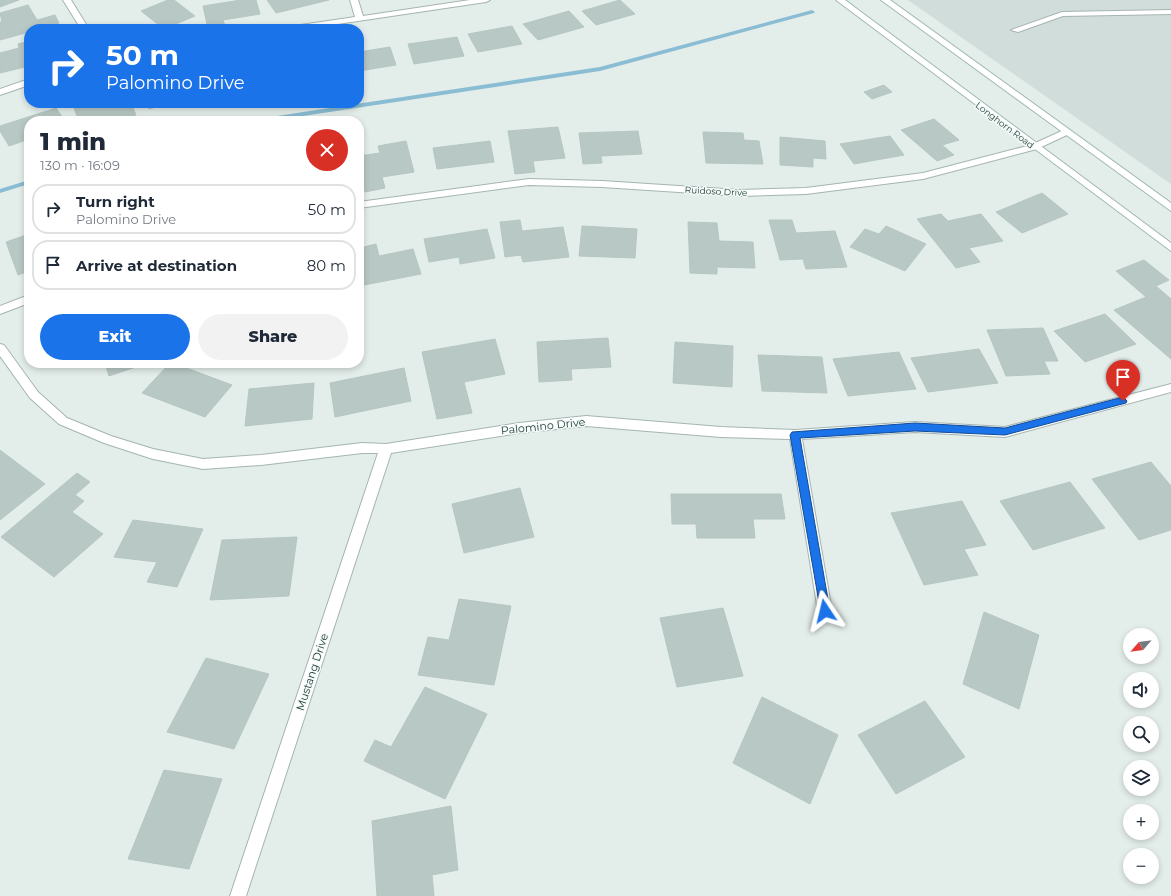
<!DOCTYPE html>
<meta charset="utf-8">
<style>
:root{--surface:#fff;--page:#f2f2f3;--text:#1f2937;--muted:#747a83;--line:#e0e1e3;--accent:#1a73e8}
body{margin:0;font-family:Montserrat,sans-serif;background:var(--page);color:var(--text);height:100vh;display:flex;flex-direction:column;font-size:15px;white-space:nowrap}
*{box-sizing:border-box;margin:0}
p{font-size:13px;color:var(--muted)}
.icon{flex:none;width:22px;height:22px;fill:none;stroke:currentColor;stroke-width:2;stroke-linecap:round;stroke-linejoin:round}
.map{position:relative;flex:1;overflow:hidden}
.drawer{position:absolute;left:24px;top:116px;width:340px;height:252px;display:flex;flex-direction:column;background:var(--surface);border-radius:16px;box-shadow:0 2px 6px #0003}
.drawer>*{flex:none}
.guide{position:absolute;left:24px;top:24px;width:340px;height:84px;border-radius:16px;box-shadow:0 2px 6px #0003;background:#1a73e8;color:#fff;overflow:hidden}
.needle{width:26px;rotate:242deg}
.controls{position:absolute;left:1123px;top:628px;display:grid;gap:8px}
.controls a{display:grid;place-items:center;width:36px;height:36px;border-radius:50%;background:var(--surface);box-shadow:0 2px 6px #0003;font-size:20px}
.pin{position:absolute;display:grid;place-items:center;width:34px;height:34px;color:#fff;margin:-41px -17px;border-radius:50% 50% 50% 0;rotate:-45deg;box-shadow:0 0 4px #0007}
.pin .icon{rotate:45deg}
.me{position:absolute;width:44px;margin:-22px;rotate:350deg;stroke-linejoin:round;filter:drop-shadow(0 0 3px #0008)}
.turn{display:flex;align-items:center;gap:14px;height:84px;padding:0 16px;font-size:18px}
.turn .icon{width:52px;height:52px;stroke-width:2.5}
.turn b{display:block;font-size:28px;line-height:34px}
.round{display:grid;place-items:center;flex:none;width:42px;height:42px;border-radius:21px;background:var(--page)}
.head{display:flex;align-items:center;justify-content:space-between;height:68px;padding:0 16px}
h1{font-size:24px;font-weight:800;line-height:30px}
.action{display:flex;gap:8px;margin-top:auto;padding:8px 16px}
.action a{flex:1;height:46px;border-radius:24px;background:var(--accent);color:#fff;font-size:16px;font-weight:800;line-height:46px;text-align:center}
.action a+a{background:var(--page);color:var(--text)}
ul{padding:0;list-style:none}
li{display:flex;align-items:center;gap:12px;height:50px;margin:0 8px 6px;padding:0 8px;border:2px solid var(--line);border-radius:16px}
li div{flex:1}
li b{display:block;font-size:15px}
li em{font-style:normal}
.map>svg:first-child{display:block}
</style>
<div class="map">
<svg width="1171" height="896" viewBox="0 0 1171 896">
<rect width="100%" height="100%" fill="#e3edea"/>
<path fill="#d1ddda" d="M 908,0 L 1171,0 L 1171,184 Z"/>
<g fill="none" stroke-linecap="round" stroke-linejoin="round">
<path fill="#8abdd3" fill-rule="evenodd" d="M 812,10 L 815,12 L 814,13 L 600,71 L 270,121 L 254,121 L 257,119 L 600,67 Z
M 29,180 L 29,184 L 0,193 L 0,189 Z"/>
</g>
<path fill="#b8c8c4" stroke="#b5c7c3" d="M 0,0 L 19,0 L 0,7 Z
M 168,0 L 174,0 L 195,16 L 164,29 L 141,11 Z
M 241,0 L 256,0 L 260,14 L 223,20 L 225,26 L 208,29 L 203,6 Z
M 267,0 L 329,0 L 276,13 Z
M 620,0 L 635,14 L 596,25 L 582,11 Z
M 28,5 L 37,20 L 55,15 L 59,23 L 38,29 L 29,29 L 29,32 L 0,40 L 0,22 L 2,22 L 0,13 Z
M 569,11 L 584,27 L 538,40 L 523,24 Z
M 512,26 L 522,44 L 478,52 L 468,34 Z
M 457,37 L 464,56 L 414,64 L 408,44 Z
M 29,41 L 29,66 L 0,73 L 0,53 L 19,48 L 18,44 Z
M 390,47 L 396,65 L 359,71 L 359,52 Z
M 884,85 L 892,92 L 872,99 L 864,92 Z
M 72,103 L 131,103 L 136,115 L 113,121 L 96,121 L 94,116 L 79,121 Z
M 147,103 L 171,103 L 149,109 Z
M 56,108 L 65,121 L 29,121 L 29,139 L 9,146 L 0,131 L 0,126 Z
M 934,119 L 959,140 L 942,145 L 954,155 L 937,161 L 901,130 Z
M 558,127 L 565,158 L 533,161 L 535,172 L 515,174 L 508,131 Z
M 638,131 L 642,154 L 601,156 L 602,163 L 583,164 L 579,133 Z
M 703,132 L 743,133 L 744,140 L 759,141 L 763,164 L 706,163 Z
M 890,136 L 904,155 L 854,164 L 840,144 Z
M 780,137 L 825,141 L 826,159 L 813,158 L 813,167 L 780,165 Z
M 406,141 L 414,172 L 382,177 L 385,188 L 365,192 L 359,156 L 380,153 L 378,146 Z
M 490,141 L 494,162 L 437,169 L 433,148 Z
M 1042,193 L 1068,214 L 1022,233 L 996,212 Z
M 941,214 L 948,221 L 981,214 L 1003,241 L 969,248 L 980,262 L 956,268 L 917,219 Z
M 520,220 L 522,231 L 563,227 L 569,257 L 523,262 L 521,255 L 505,257 L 500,222 Z
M 769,220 L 792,220 L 796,233 L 835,231 L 847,267 L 806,269 L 803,259 L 780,260 Z
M 688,222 L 717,223 L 719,241 L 753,242 L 755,268 L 717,267 L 717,274 L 690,273 Z
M 582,226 L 637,229 L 635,258 L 579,256 Z
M 886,226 L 926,244 L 905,271 L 850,247 L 865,229 L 879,234 Z
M 487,229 L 495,258 L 460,264 L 459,257 L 429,262 L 424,239 Z
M 29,234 L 29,271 L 18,275 L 6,242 Z
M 376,244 L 379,256 L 413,249 L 421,274 L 359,286 L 359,248 Z
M 1144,260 L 1169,280 L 1156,286 L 1171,299 L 1171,359 L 1114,310 L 1146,297 L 1116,271 Z
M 1105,314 L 1136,344 L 1085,362 L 1054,331 Z
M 1043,328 L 1058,361 L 1044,361 L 1050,374 L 1006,376 L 987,330 Z
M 608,338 L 611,367 L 571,369 L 572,380 L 539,382 L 537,342 Z
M 495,339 L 505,374 L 464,382 L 472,413 L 437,419 L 422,352 Z
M 675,342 L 733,346 L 732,387 L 673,383 Z
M 979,349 L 998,383 L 928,392 L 911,358 Z
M 899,352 L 916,389 L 848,396 L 833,359 Z
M 758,355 L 822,357 L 827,393 L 762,391 Z
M 105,363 L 148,363 L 109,376 Z
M 170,363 L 173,363 L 232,385 L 205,417 L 142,393 Z
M 404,368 L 411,401 L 335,417 L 330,383 Z
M 314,383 L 312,419 L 245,426 L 249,389 Z
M 0,450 L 45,484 L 0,520 Z
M 1151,462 L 1171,486 L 1171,530 L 1139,540 L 1092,479 Z
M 77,473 L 90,482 L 75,495 L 84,501 L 72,512 L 103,534 L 54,577 L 1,537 Z
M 1070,482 L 1105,528 L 1033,550 L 1000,501 Z
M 520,488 L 534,537 L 464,553 L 452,504 Z
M 671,494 L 781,494 L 785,519 L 753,519 L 755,538 L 697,538 L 696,524 L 672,524 Z
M 962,501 L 986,545 L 964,549 L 978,575 L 924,585 L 891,513 Z
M 133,520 L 203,529 L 177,587 L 147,582 L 157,562 L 114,557 Z
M 297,537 L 289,596 L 210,600 L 222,540 Z
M 459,599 L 511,606 L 494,685 L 418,675 L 428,637 L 449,640 Z
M 723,608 L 743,676 L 677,687 L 660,618 Z
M 984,612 L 1039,635 L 1019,709 L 963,684 Z
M 206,658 L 269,674 L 234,749 L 167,732 Z
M 425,687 L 487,714 L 445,799 L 364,761 L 375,740 L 391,747 Z
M 762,697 L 838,735 L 810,804 L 733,763 Z
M 925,701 L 965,757 L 896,794 L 858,735 Z
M 164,770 L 222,779 L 189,869 L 128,859 Z
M 451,806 L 458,870 L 432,875 L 434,896 L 377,896 L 372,821 Z"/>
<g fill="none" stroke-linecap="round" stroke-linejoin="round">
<g stroke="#a5b5b2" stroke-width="2">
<path id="lane" d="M 1171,10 L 1171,14 L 1063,16 L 1018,32 L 1011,30 L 1062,12 Z"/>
</g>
<g stroke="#a5b5b2" stroke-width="2">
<path id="street" d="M 63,0 L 71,0 L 89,29 L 81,29 Z
M 350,0 L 358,0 L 363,16 L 470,0 L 490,0 L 486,2 L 304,29 L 283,29 L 287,27 L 355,17 Z
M 29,79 L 29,85 L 0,95 L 0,89 Z
M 1066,129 L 1071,132 L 1069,134 L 1037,149 L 923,179 L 806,194 L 740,196 L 602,187 L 529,185 L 359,208 L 359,202 L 529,179 L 602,181 L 740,190 L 806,188 L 923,173 L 1031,145 Z
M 29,295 L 29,303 L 0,314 L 0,306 Z
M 0,344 L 4,345 L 38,392 L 67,418 L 111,436 L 153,449 L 203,459 L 261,455 L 362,443 L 386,444 L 519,423 L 586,416 L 721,427 L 795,430 L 915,422 L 1005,427 L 1171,384 L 1171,392 L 1005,437 L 915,432 L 802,439 L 832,611 L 830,615 L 825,617 L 820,615 L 818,611 L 790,439 L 721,437 L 586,426 L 519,433 L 391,453 L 246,896 L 230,896 L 378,453 L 362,453 L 261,465 L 203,469 L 153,459 L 104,443 L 59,424 L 30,398 L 0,356 Z"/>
</g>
<g stroke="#a1b9b4" stroke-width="2">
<path id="secondary" d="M 836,0 L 845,0 L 1171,243 L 1171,251 Z
M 881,0 L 890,0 L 1171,203 L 1171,211 Z"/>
</g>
<use href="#lane" fill="#fff" fill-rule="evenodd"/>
<use href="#street" fill="#fff" fill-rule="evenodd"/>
<use href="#secondary" fill="#fff" fill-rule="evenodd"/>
</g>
<path fill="#1a73e8" stroke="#114b97" d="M 1123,397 L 1127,401 L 1126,403 L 1005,435 L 915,431 L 800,438 L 830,611 L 829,614 L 821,614 L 790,435 L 792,432 L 915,423 L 1005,428 Z"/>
<g text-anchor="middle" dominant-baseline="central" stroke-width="3" stroke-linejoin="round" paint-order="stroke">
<g font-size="9" fill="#223f3c" stroke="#f4faf8">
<text transform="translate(1005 125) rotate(37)">Longhorn Road</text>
<text transform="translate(716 191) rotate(3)">Ruidoso Drive</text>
</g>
<g font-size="11" fill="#223f3c" stroke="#f4faf8">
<text transform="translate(543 426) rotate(-6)">Palomino Drive</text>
<text transform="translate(312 672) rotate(-72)">Mustang Drive</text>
</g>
</g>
</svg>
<div class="controls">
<a><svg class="needle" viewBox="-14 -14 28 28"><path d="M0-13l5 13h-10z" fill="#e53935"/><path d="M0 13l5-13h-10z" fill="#747a83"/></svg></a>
<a><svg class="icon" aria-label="sound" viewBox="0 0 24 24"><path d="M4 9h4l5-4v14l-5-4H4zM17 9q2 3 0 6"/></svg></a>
<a><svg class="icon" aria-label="search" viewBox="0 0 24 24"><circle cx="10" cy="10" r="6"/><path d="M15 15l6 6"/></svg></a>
<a><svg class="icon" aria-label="layers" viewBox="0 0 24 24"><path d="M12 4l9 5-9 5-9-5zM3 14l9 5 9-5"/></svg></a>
<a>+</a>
<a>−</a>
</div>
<div class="pin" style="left:1123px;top:401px;background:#d93025"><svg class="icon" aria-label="arrive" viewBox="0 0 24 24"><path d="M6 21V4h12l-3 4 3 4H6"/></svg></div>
<svg class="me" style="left:825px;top:611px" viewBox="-20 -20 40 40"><path d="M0-17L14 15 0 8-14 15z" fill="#1a73e8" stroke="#fff" stroke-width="4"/></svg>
<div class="guide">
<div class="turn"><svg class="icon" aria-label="right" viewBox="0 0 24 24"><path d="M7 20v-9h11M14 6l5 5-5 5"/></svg><div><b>50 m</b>Palomino Drive</div></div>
</div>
<section class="drawer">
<div class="head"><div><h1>1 min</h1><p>130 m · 16:09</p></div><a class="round" style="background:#d93025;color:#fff"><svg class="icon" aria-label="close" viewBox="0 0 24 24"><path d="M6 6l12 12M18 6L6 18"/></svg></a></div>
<ul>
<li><svg class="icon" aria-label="right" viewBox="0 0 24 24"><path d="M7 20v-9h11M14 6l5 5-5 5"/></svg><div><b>Turn right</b><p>Palomino Drive</p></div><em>50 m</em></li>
<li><svg class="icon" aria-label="arrive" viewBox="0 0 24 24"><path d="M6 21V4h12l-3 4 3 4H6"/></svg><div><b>Arrive at destination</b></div><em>80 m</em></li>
</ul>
<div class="action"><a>Exit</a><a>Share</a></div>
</section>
</div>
